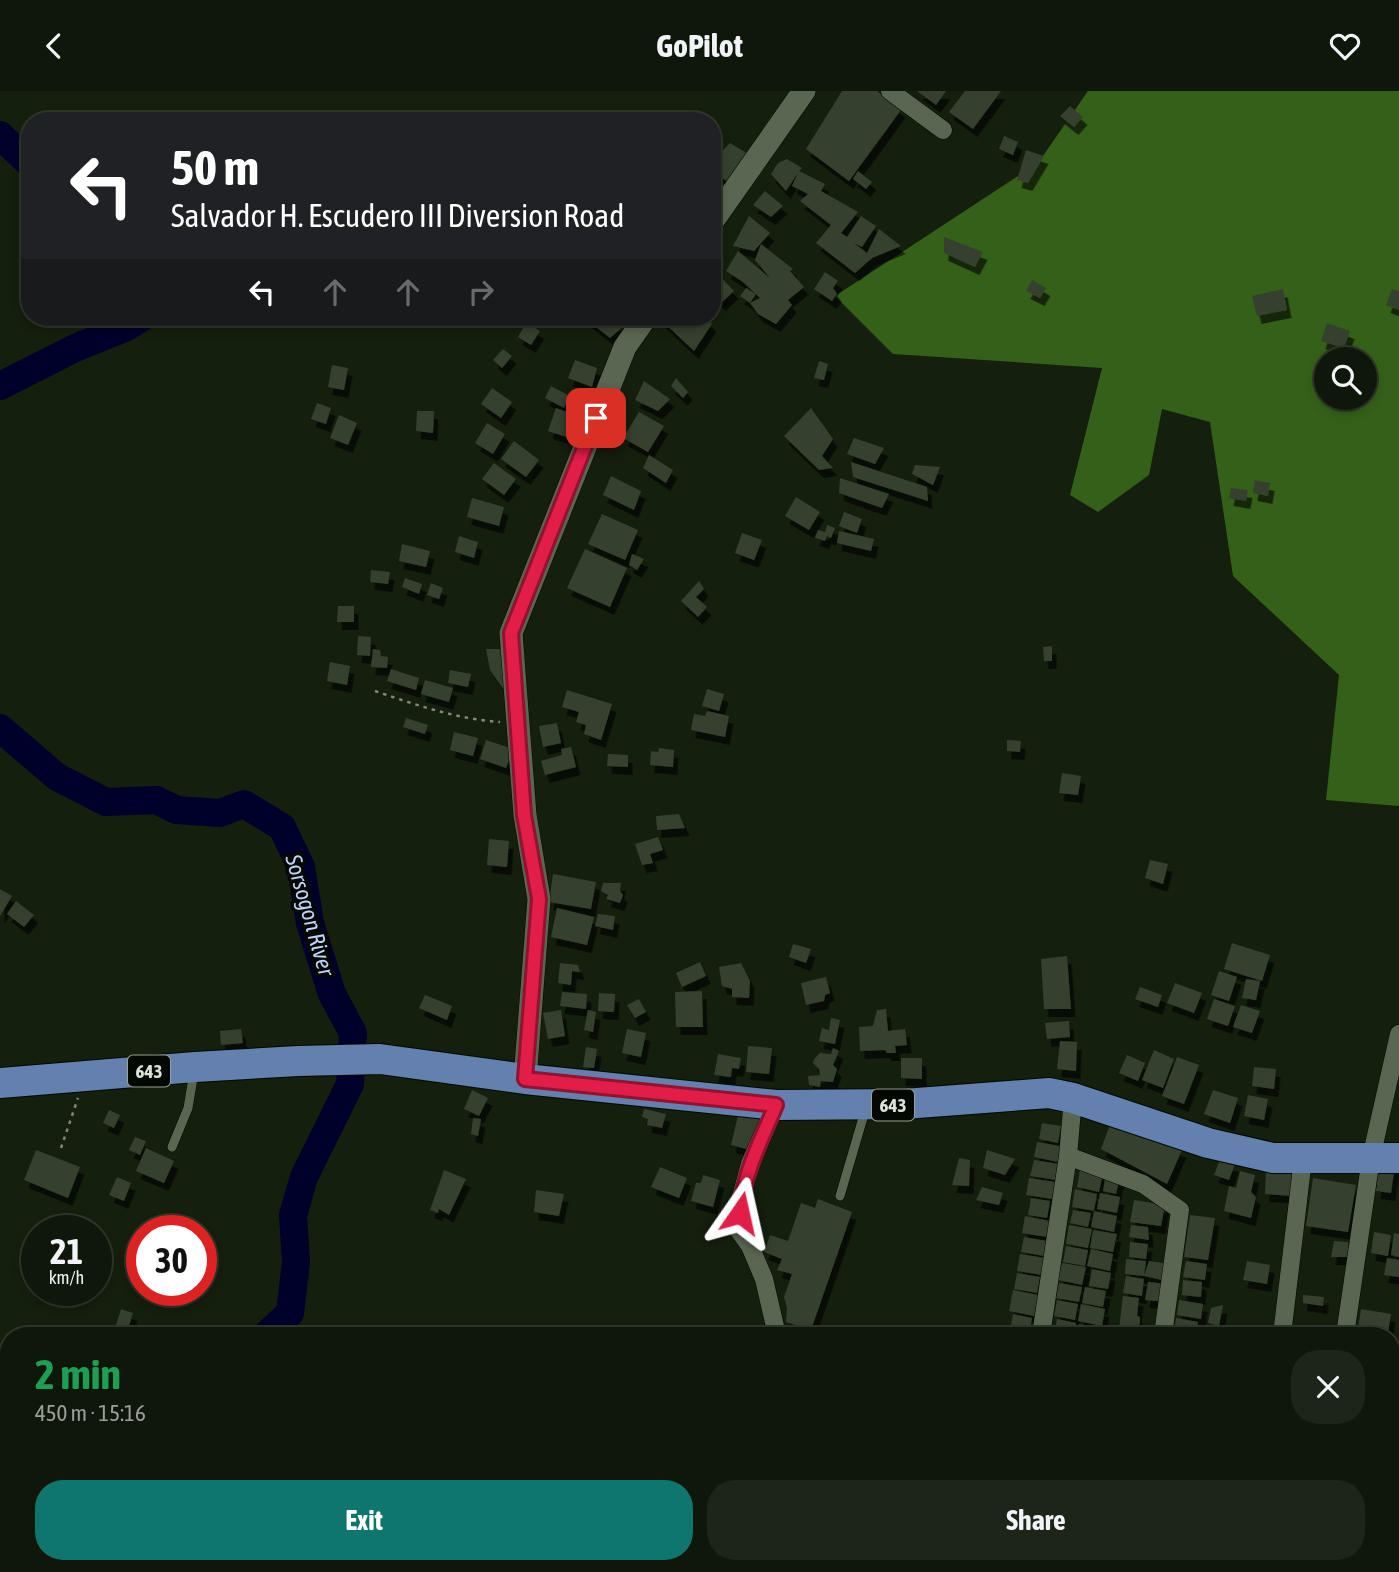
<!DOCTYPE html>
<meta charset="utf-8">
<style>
:root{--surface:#0f170a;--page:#1d2418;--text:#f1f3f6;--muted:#9b9f9c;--line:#2f362b;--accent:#0f766e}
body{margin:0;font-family:"Asap Condensed",sans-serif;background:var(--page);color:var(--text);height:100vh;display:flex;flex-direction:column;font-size:26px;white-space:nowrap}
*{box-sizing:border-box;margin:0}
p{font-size:23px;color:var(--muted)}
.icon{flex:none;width:38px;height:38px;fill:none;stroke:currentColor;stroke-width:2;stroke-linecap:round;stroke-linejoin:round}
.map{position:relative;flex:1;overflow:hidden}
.sheet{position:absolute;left:0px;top:1236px;width:1400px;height:247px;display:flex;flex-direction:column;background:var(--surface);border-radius:28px 28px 0 0;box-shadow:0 4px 10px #0003,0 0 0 2px var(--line)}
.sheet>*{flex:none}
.guide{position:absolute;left:21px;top:21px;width:700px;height:214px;border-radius:28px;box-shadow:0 4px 10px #0003,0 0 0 2px var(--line);background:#202124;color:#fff;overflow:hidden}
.buttons{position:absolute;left:1314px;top:256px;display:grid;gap:14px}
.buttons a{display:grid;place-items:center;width:63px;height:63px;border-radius:50%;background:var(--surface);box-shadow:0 4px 10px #0003,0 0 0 2px var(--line);font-size:35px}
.speed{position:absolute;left:21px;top:1124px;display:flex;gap:14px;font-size:35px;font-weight:700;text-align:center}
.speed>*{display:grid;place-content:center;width:91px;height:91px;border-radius:50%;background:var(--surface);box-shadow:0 4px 10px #0003,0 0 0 2px var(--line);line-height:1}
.speed small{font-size:18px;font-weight:400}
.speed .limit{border:10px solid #d22;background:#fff;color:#111}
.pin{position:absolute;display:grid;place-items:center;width:60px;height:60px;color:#fff;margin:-30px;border-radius:14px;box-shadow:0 4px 10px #0006}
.me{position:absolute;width:77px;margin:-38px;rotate:11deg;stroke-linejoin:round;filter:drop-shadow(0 0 5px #0008)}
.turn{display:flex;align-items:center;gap:24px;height:147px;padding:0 35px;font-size:32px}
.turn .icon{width:91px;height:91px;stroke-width:2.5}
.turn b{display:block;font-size:49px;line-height:60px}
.lanes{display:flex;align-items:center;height:66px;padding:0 35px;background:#0003;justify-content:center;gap:35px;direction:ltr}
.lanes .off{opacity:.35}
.round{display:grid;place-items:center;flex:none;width:74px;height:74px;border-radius:28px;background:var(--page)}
.overview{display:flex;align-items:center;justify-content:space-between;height:119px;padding:0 35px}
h1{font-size:42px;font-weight:700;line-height:52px;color:#1e9e55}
.action{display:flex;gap:14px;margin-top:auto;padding:14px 35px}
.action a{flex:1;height:80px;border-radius:28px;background:var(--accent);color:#fff;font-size:28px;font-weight:700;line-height:80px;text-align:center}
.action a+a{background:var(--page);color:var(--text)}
header{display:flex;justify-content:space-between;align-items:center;height:91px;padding:0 35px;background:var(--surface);font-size:32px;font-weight:700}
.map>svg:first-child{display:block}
</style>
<header><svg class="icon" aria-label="back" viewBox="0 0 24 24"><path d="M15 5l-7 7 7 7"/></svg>GoPilot<svg class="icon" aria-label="heart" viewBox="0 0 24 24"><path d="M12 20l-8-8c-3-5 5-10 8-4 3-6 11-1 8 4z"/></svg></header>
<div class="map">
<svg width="1399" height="1481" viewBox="0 0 1399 1481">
<defs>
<filter id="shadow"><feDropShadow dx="4.5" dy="8" stdDeviation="0" flood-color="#0009"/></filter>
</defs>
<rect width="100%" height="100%" fill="#141f0e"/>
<path fill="#356019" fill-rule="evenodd" d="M 1088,0 L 1399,0 L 1399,715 L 1326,709 L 1339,584 L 1233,485 L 1210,331 L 1162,318 L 1149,384 L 1098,421 L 1070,404 L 1102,277 L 893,263 L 835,205 L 1038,72 ZM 1326,268 L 1365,268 L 1365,306 L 1326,306 Z"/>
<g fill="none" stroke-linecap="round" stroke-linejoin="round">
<path stroke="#00012b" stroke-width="28" d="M 0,44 L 30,73
M 0,295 L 75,257 L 127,236 L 143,226
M 0,637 L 57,686 L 106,711 L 156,709 L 177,719 L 220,722 L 244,713 L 282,736 L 301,776 L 310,832 L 332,903 L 353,942 L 350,993 L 304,1086 L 293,1124 L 296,1171 L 290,1222 L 266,1244
M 24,1481 L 28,1474"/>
</g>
<path fill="#34412e" filter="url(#shadow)" d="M 842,0 L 877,0 L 901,19 L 849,90 L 806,58 Z
M 917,0 L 946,0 L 936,14 Z
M 965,0 L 1001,0 L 973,38 L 949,21 Z
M 1070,15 L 1083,26 L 1074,36 L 1060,25 Z
M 497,22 L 525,29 L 525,30 L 495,30 Z
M 1004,45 L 1018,51 L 1013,64 L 999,58 Z
M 730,52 L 750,64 L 732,94 L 712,80 L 712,71 Z
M 1026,59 L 1044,65 L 1028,92 L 1017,89 Z
M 787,68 L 802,77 L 799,80 L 825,93 L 821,100 L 858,121 L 841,142 L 847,146 L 861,125 L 876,135 L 862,156 L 854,152 L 867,162 L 879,138 L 901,155 L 872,167 L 855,182 L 816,152 L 831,134 L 800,110 L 808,103 L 792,95 L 798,82 L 786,100 L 771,83 L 778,72 Z
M 858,80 L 872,91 L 866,98 L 853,88 Z
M 765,100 L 783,115 L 771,126 L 753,114 Z
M 749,125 L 770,142 L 754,160 L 733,155 Z
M 944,146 L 983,161 L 975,176 L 944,162 Z
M 761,153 L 793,178 L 790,180 L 804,196 L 788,209 L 792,214 L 776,233 L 758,223 L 750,212 L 740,205 L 746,197 L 756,203 L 750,212 L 760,207 L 743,191 L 726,180 L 738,160 L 770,187 L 755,169 Z
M 712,177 L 734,200 L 721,212 L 712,204 Z
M 825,181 L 838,190 L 833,197 L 837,203 L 832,210 L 814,198 Z
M 1032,189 L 1046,197 L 1040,207 L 1026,200 Z
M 1283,198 L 1287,219 L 1257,225 L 1252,205 Z
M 1392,198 L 1399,200 L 1399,219 L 1386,214 Z
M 589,226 L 609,226 L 623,236 L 610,247 L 586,228 Z
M 662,226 L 704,226 L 712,233 L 694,260 L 660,228 Z
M 526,232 L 540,240 L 531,254 L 518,246 Z
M 1327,232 L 1350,240 L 1344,257 L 1321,250 Z
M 503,258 L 512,265 L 502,277 L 493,269 Z
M 575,269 L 597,277 L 592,296 L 568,287 Z
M 819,270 L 828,273 L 824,289 L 814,287 Z
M 332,274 L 348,277 L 344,299 L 328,296 Z
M 676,287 L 688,301 L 683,307 L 671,295 Z
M 644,290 L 670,308 L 658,320 L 635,309 Z
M 551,295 L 570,305 L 564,317 L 545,307 Z
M 492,297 L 512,311 L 501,327 L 481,313 Z
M 573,305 L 586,309 L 582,322 L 569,319 Z
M 317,312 L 331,317 L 326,333 L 311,328 Z
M 556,317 L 587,328 L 579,350 L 548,340 Z
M 811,317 L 833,348 L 822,365 L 833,377 L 819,379 L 784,345 Z
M 417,320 L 434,320 L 433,342 L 416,340 Z
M 639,321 L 664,335 L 648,361 L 623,347 Z
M 339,324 L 357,332 L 348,354 L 330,347 Z
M 487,332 L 505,343 L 493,363 L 475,352 Z
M 854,347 L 884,357 L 875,373 L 847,363 Z
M 514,350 L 539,369 L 526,386 L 501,368 Z
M 649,364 L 673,379 L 666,392 L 643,377 Z
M 851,371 L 927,396 L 928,410 L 853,386 Z
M 494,372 L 516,388 L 504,404 L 482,388 Z
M 915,374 L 940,376 L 933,394 L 912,383 Z
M 611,385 L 641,400 L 634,419 L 603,404 Z
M 840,387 L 889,403 L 882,417 L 839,402 Z
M 1255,389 L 1270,392 L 1268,405 L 1253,402 Z
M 1231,397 L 1248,399 L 1246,410 L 1229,407 Z
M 796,406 L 820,421 L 809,439 L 785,425 Z
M 472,407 L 504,416 L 499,435 L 467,426 Z
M 844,421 L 862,428 L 857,442 L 839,435 Z
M 602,423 L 638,439 L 625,469 L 588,453 Z
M 827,434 L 835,437 L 831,447 L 827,445 L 825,450 L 815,447 L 818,439 L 825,441 Z
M 839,440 L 874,448 L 871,460 L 837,452 Z
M 742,442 L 762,449 L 754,469 L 735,462 Z
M 459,445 L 478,451 L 474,467 L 455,461 Z
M 402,453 L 430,460 L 426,476 L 399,470 Z
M 585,458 L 627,477 L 610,516 L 567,497 Z
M 632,463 L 644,468 L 637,479 L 629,474 Z
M 371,479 L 390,481 L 388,493 L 370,491 Z
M 405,487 L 422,493 L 419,503 L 402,496 Z
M 699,490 L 704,498 L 696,506 L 707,516 L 698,526 L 681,510 Z
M 431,492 L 443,497 L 439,508 L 427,504 Z
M 338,515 L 354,515 L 354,531 L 337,531 Z
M 358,545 L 371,546 L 370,565 L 357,564 Z
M 1052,555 L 1052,570 L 1044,570 L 1043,556 Z
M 373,558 L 380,559 L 381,565 L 388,566 L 387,577 L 371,576 Z
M 486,558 L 507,558 L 504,599 L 490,579 Z
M 330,571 L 350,575 L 347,594 L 327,590 Z
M 391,578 L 419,587 L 416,599 L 387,590 Z
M 450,579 L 471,583 L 468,596 L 448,592 Z
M 425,589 L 453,597 L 449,611 L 421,603 Z
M 707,598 L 724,603 L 719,620 L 702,615 Z
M 567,599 L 612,613 L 601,649 L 584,643 L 586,634 L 576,631 L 579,621 L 562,616 Z
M 707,620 L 729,625 L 725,646 L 691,639 L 694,623 L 705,625 Z
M 406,627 L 428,634 L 425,643 L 403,636 Z
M 557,632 L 561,652 L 543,656 L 539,635 Z
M 454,641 L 478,647 L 473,665 L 450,659 Z
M 486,649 L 513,658 L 506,677 L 480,668 Z
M 1007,649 L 1021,650 L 1020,661 L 1007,660 Z
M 571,656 L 576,676 L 545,684 L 541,670 L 562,664 L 561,658 Z
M 659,657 L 674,659 L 673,676 L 650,674 L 651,660 L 658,661 Z
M 608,663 L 628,664 L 628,676 L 607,675 Z
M 1062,682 L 1081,685 L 1078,704 L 1059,702 Z
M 679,723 L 685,737 L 657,739 L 656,725 Z
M 658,746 L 663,759 L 650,763 L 653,772 L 642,774 L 635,753 Z
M 489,748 L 509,750 L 507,776 L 487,774 Z
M 1150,769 L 1168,773 L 1163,793 L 1145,787 Z
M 553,783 L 596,791 L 591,818 L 549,811 Z
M 603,792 L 621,792 L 620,800 L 623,804 L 620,812 L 606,808 L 608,804 L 601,800 Z
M 0,798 L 12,805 L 0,825 Z
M 16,810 L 34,824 L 24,836 L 7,823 Z
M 557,817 L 594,826 L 587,854 L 551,846 Z
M 598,823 L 615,825 L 613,839 L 595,835 Z
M 1232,852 L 1270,864 L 1262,890 L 1224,878 Z
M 793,853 L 811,858 L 806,872 L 789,866 Z
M 1067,865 L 1071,918 L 1044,918 L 1041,868 Z
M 700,871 L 706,885 L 682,896 L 676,882 Z
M 560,872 L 578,874 L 580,881 L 572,880 L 571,894 L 558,892 Z
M 741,872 L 750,890 L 749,907 L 732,906 L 732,898 L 722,895 L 719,876 Z
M 1219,880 L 1237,886 L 1229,910 L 1211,904 Z
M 826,886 L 830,902 L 825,904 L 824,910 L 806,914 L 801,892 Z
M 1246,888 L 1260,890 L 1256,909 L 1242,907 Z
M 1175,892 L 1202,902 L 1194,922 L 1167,912 Z
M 1140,896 L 1162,904 L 1158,916 L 1135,908 Z
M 702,900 L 703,936 L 676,936 L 675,901 Z
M 562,901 L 587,903 L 586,918 L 560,915 Z
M 599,902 L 615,903 L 614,921 L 598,920 Z
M 425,904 L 452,915 L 447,929 L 419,917 Z
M 639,908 L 646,921 L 635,927 L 627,914 Z
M 1214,908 L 1235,915 L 1228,935 L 1207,928 Z
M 1241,914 L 1260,920 L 1252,942 L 1233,936 Z
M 886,918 L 888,940 L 905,938 L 907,954 L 895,955 L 896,962 L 887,962 L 885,959 L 860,960 L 859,936 L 873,935 L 877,919 Z
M 561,919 L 565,945 L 548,948 L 543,922 Z
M 588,919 L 596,921 L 593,941 L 584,939 Z
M 831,927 L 840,929 L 835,953 L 819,950 L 822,937 L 829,939 Z
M 1069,930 L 1070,946 L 1047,948 L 1045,932 Z
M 241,938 L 243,952 L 221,954 L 220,940 Z
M 627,938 L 646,942 L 641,966 L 622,962 Z
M 1060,950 L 1077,951 L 1076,980 L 1057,978 Z
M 748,955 L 772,957 L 769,983 L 746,981 Z
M 586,956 L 597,958 L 594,977 L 583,976 Z
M 833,957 L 839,960 L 833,974 L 837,978 L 833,991 L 821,990 L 820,996 L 809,994 L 808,985 L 820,984 L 819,978 L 813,972 L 814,968 L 820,962 L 831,963 Z
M 1154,959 L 1174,968 L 1163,997 L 1142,989 Z
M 718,963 L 741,967 L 739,978 L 732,977 L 731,986 L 714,984 Z
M 1127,964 L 1145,972 L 1138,990 L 1119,982 Z
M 1177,966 L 1199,974 L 1184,1013 L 1162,1005 Z
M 901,967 L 922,967 L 922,988 L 901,987 Z
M 1254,976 L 1276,978 L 1274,998 L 1252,995 Z
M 472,999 L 488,1007 L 479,1025 L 464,1018 Z
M 1213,999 L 1238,1007 L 1230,1032 L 1204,1023 Z
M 1248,1004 L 1268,1008 L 1264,1029 L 1244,1025 Z
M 644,1018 L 666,1023 L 662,1037 L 647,1034 L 648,1028 L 642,1026 Z
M 109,1019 L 120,1024 L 114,1037 L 103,1032 Z
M 739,1020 L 765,1024 L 750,1059 L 731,1054 Z
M 473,1027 L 481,1028 L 478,1045 L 471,1043 Z
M 1112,1028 L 1182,1059 L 1167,1093 L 1101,1058 Z
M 1042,1032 L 1061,1035 L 1058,1052 L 1039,1048 Z
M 135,1046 L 146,1050 L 140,1064 L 129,1059 Z
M 1037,1051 L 1060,1055 L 1058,1071 L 1034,1066 Z
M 146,1057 L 174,1070 L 164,1092 L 136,1080 Z
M 36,1059 L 80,1076 L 68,1107 L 24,1089 Z
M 987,1059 L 1015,1068 L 1005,1084 L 983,1077 Z
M 959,1067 L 970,1069 L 969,1095 L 952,1094 Z
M 1034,1069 L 1059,1073 L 1056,1089 L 1030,1085 Z
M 1219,1071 L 1235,1073 L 1229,1089 L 1214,1084 Z
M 1380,1072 L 1395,1074 L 1391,1102 L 1376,1100 Z
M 660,1076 L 687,1087 L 679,1107 L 651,1096 Z
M 1080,1078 L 1103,1082 L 1099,1101 L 1077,1096 Z
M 444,1079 L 466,1088 L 449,1124 L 439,1118 L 438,1122 L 430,1119 Z
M 1266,1079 L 1293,1081 L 1292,1105 L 1265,1103 Z
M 1240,1080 L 1255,1084 L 1251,1101 L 1256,1106 L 1251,1127 L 1224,1120 L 1229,1095 L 1236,1097 Z
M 1106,1082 L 1120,1085 L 1116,1103 L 1103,1100 Z
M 703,1084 L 720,1089 L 713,1116 L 691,1110 L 696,1092 L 701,1092 Z
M 117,1086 L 131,1092 L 124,1110 L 109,1104 Z
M 1029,1087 L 1055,1091 L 1052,1108 L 1026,1104 Z
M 1313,1087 L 1356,1094 L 1348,1141 L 1306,1135 Z
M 982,1096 L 1003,1102 L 999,1114 L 976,1109 Z
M 1075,1098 L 1097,1103 L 1094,1120 L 1072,1116 Z
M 536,1099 L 564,1103 L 559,1125 L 534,1121 Z
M 1100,1102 L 1120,1106 L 1117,1122 L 1097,1118 Z
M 1031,1107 L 1050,1110 L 1047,1127 L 1028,1124 Z
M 818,1108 L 852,1121 L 811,1239 L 786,1231 L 787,1217 L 784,1206 L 792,1183 L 777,1179 L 782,1168 L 764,1161 L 770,1144 L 788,1150 L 801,1112 L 815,1117 Z
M 1134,1109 L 1165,1114 L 1161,1135 L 1130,1131 Z
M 1073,1119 L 1091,1122 L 1088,1136 L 1070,1132 Z
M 1094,1120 L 1117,1125 L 1114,1141 L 1091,1136 Z
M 1190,1124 L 1215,1127 L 1208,1169 L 1184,1166 Z
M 1025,1125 L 1050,1130 L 1047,1146 L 1022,1142 Z
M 1069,1134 L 1092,1138 L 1088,1157 L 1066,1153 Z
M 1131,1134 L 1148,1136 L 1149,1149 L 1129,1146 Z
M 1093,1139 L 1117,1143 L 1113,1161 L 1090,1157 Z
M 1374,1141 L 1391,1144 L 1388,1165 L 1371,1162 Z
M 1394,1142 L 1399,1143 L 1399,1166 L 1391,1164 Z
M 1024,1146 L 1047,1150 L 1044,1165 L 1021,1161 Z
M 1334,1150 L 1348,1151 L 1349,1166 L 1331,1166 Z
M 1130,1151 L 1148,1153 L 1146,1168 L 1129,1166 Z
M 1066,1155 L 1088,1159 L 1085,1175 L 1063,1171 Z
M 1091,1158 L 1113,1163 L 1110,1180 L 1087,1175 Z
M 1020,1163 L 1045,1167 L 1042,1184 L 1017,1180 Z
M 1387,1167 L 1399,1169 L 1399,1186 L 1384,1184 Z
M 1126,1168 L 1146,1170 L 1144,1185 L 1125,1183 Z
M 1149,1170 L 1169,1173 L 1166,1190 L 1144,1185 Z
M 1186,1170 L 1207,1173 L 1205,1189 L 1183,1186 Z
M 1247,1170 L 1270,1174 L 1267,1193 L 1243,1189 Z
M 1062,1172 L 1086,1176 L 1082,1194 L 1058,1189 Z
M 1092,1178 L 1111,1182 L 1108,1198 L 1089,1195 Z
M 1017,1182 L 1040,1186 L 1037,1202 L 1014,1198 Z
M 1126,1185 L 1144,1188 L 1142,1205 L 1123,1202 Z
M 1183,1189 L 1202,1191 L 1201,1206 L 1182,1204 Z
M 1148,1191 L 1168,1193 L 1166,1211 L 1145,1209 Z
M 1059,1192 L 1082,1196 L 1079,1211 L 1056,1207 Z
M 1085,1196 L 1106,1200 L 1103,1216 L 1082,1212 Z
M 1013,1199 L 1038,1204 L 1034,1225 L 1009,1220 Z
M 1303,1204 L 1324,1206 L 1323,1215 L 1303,1212 Z
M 1123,1205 L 1139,1207 L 1137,1225 L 1140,1226 L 1139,1240 L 1119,1238 Z
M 1057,1209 L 1078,1213 L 1075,1229 L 1054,1225 Z
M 1179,1209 L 1203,1213 L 1201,1228 L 1177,1224 Z
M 1081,1213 L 1105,1218 L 1102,1235 L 1078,1230 Z
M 1223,1214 L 1219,1235 L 1208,1232 L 1211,1217 Z
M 121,1218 L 133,1222 L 128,1238 L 116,1234 Z
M 1361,1218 L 1391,1223 L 1388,1241 L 1358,1237 Z
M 1013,1223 L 1032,1227 L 1030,1238 L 1011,1235 Z
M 1176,1227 L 1198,1231 L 1195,1244 L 1174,1241 Z
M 1057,1228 L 1076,1232 L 1074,1244 L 1054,1244 Z
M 1079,1233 L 1105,1238 L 1103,1244 L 1077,1244 Z
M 1010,1236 L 1034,1241 L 1034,1244 L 1009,1244 Z
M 1302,1236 L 1318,1237 L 1317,1244 L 1301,1244 Z
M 1395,1362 L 1399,1363 L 1399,1392 L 1391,1391 Z"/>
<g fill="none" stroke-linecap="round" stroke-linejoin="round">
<g stroke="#020900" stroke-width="10">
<path id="service" d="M 172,1056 L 188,1017 L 194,981
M 840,1105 L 865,1020"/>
</g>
<g stroke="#020900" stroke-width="19">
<path id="minor" d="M 890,0 L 943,39
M 776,1014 L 750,1073 L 741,1106 L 738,1138 L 750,1155 L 764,1188 L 777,1244
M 1068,1065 L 1143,1093 L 1180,1119 L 1163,1244
M 1041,1244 L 1068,1065 L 1073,1007
M 1282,1244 L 1303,1068
M 1345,1244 L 1371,1067 L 1399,943
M 1391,1347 L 1399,1285
M 820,1474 L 822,1481
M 1352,1481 L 1354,1474"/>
</g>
<g stroke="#020900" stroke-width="24">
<path id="tertiary" d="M 712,131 L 804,0
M 525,988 L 539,808 L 525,724 L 511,542 L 625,256 L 646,226"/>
</g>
<g stroke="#020900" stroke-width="32">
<path id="trunk" d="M 0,992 L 195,976 L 298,970 L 380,968 L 525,988 L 776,1014 L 904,1013 L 1049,1002 L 1073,1007 L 1208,1052 L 1273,1067 L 1399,1067"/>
</g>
<path stroke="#818a7c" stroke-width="2.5" stroke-dasharray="3.5 5" stroke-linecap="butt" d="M 375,600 C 416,614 457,628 500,631
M 61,1057 L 78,1007"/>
<use href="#service" stroke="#586652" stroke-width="9"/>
<use href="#minor" stroke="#586652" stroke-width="18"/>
<use href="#tertiary" stroke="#586652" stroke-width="23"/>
<use href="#trunk" stroke="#6380af" stroke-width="30"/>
</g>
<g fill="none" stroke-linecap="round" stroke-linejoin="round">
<g stroke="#92132f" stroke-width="18">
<path id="route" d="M 596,327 L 511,542 L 524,724 L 539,808 L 525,988 L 776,1014 C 761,1049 743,1084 740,1122"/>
</g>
<use href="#route" stroke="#e11d48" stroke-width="12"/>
</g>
<g text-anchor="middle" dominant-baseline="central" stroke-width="7" stroke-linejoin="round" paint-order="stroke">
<g fill="#040803" stroke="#9aa197" stroke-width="2">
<rect x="128" y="964.5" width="42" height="31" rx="5"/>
<rect x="872" y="998.5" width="42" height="31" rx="5"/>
</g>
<g font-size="19" font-weight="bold" fill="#dbe3d7">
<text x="149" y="980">643</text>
<text x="893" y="1014">643</text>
</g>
<g font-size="23" font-style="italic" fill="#c0d3f9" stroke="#040803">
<text transform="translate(310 824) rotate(74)">Sorsogon River</text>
</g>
</g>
</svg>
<div class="buttons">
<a><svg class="icon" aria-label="search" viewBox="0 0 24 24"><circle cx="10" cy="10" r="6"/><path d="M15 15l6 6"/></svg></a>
</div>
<div class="speed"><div>21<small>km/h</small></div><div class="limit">30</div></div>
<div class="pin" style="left:596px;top:327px;background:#d93025"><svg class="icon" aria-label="arrive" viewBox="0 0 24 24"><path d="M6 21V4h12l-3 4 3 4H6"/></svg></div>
<svg class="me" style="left:740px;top:1122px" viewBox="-20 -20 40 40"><path d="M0-17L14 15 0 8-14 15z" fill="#e11d48" stroke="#fff" stroke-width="4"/></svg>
<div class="guide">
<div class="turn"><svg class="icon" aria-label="left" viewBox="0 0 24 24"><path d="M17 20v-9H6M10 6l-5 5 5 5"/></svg><div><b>50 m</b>Salvador H. Escudero III Diversion Road</div></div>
<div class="lanes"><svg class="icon" aria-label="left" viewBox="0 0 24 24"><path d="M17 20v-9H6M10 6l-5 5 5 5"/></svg><svg class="icon off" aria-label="ahead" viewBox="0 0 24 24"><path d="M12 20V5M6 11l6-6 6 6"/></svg><svg class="icon off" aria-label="ahead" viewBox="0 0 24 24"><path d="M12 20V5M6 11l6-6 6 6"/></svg><svg class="icon off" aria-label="right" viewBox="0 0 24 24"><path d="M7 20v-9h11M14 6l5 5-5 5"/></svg></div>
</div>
<section class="sheet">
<div class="overview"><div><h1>2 min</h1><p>450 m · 15:16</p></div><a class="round"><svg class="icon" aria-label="close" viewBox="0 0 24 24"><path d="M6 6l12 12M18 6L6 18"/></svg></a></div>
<div class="action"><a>Exit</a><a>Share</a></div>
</section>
</div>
